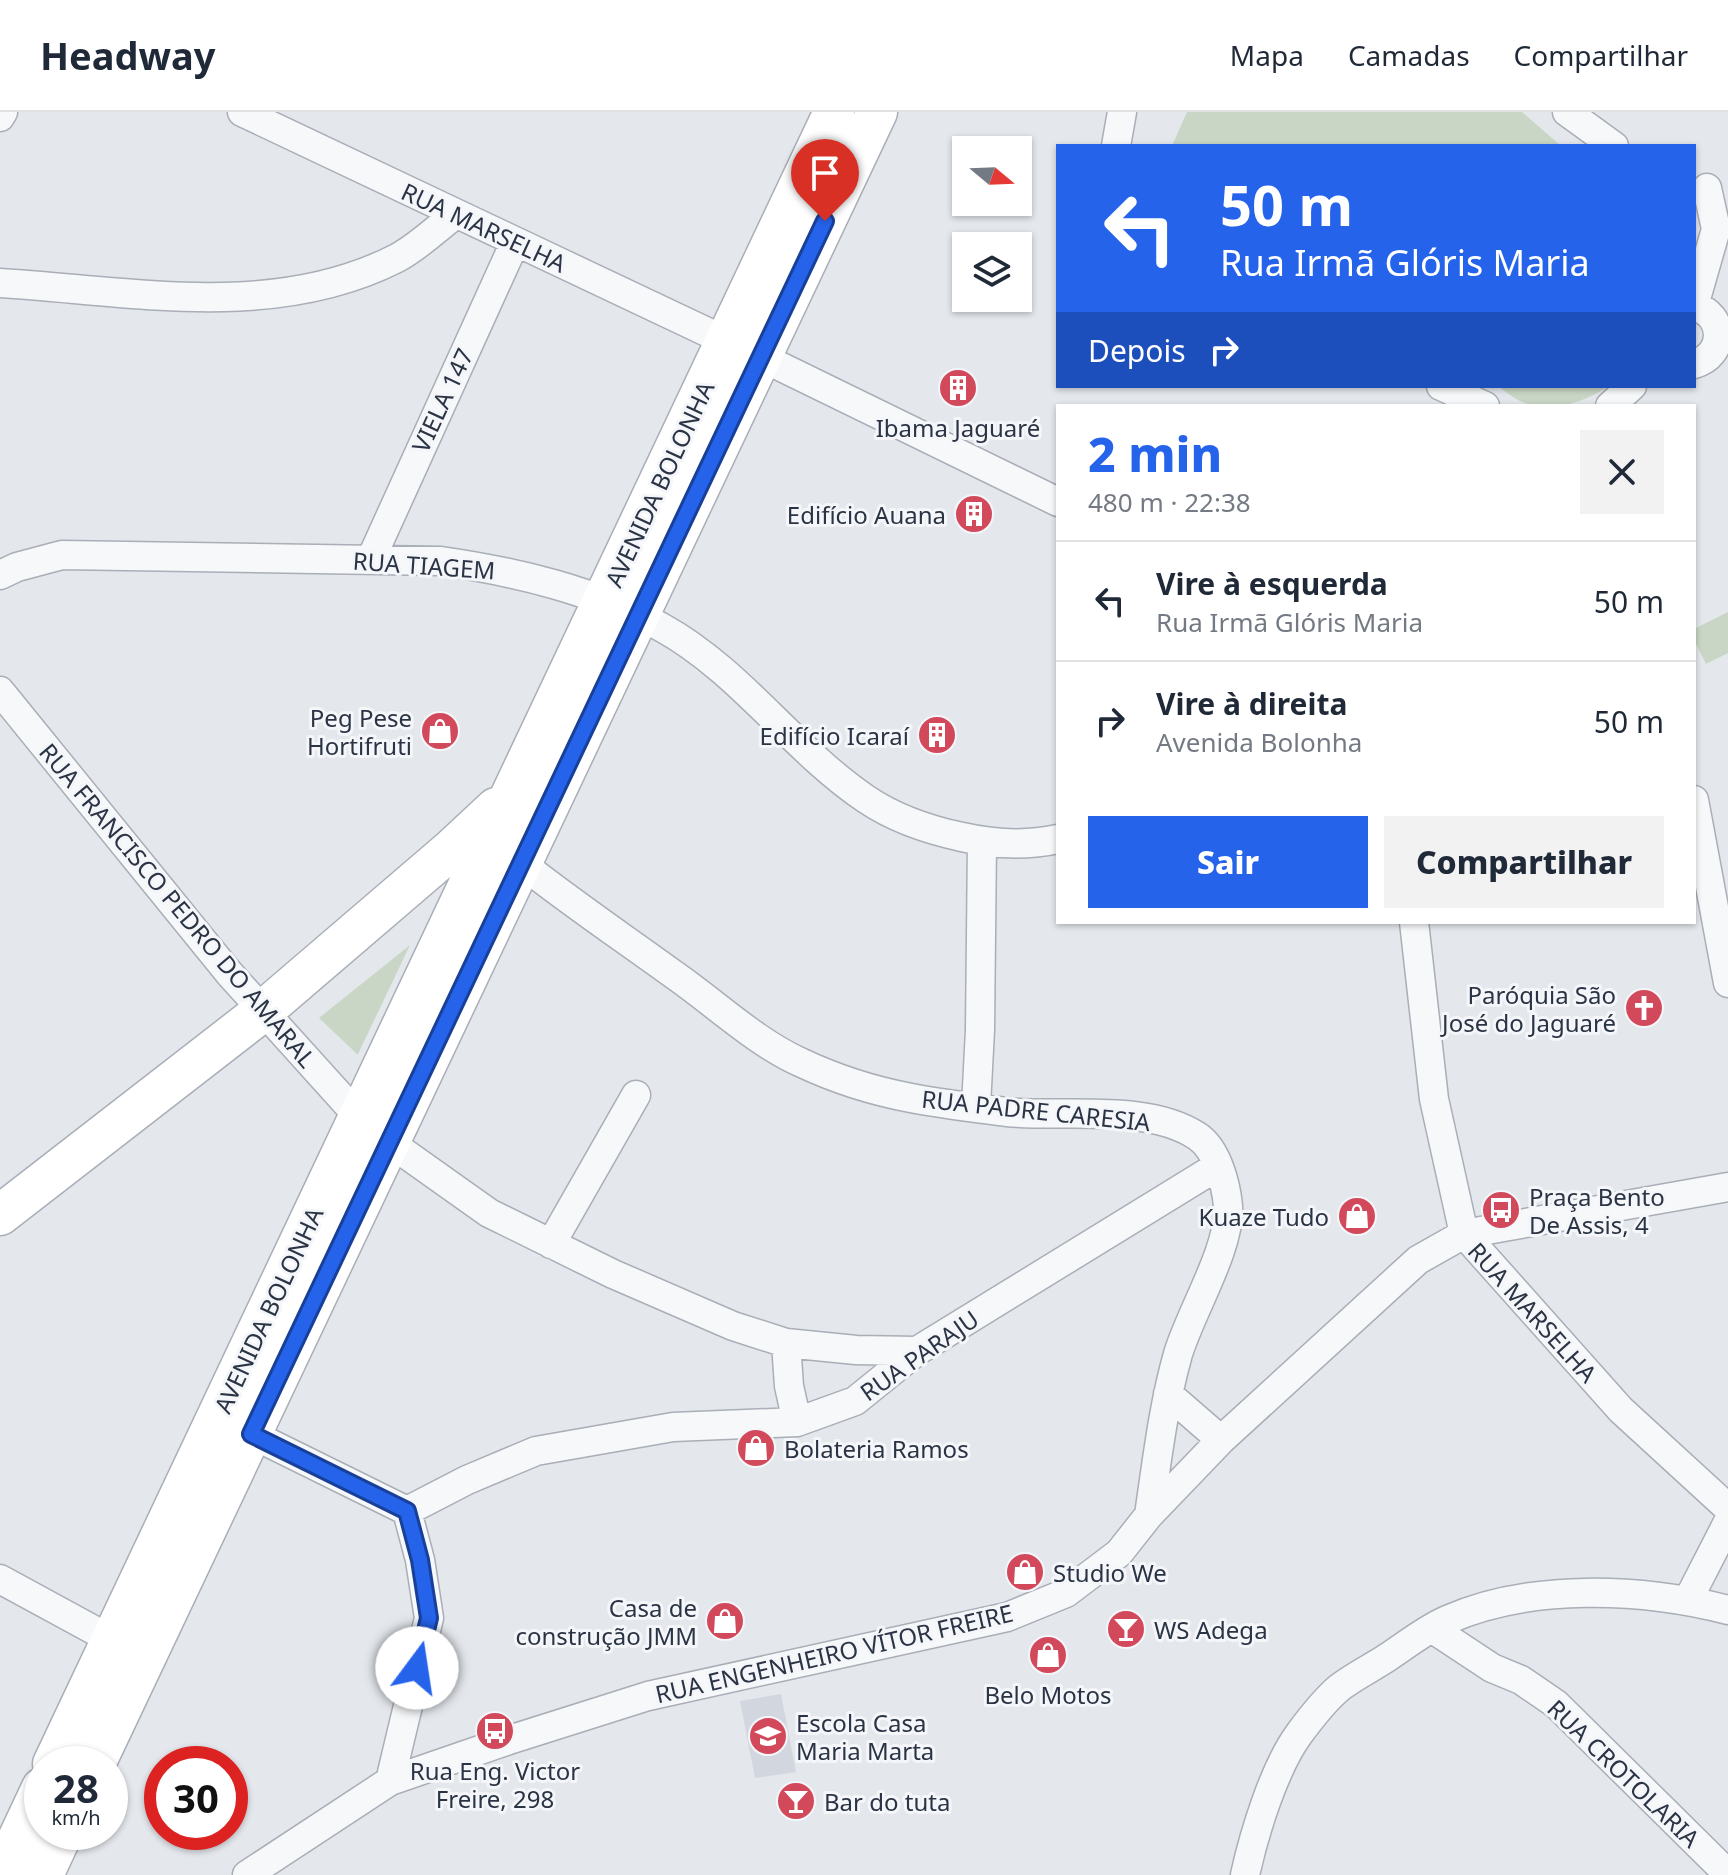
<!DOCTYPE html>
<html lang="pt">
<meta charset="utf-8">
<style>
:root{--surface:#fff;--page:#f2f2f3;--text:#1f2937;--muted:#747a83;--line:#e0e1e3;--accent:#2563eb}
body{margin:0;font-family:"Noto Sans",sans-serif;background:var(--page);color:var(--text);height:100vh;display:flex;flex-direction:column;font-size:30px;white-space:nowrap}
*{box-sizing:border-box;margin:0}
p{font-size:26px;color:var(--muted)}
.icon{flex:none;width:44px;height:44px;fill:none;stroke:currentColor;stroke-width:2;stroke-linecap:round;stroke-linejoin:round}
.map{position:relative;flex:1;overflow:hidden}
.details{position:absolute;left:1056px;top:292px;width:640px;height:520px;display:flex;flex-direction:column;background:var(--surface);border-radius:0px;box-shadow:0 2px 6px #0004}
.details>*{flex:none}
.hud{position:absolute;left:1056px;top:32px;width:640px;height:244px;border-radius:0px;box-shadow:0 2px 6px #0004;background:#2563eb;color:#fff;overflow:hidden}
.needle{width:52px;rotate:109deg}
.controls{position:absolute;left:952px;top:24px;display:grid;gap:16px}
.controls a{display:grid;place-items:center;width:80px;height:80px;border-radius:0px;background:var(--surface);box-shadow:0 2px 6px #0004;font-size:40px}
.speed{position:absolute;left:24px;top:1634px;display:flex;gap:16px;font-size:40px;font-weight:700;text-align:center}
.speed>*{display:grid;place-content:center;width:104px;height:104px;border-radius:50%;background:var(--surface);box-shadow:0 2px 6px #0004;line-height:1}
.speed small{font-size:20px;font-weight:400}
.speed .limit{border:12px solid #d22;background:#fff;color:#111}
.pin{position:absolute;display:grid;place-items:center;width:68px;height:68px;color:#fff;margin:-82px -34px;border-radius:50% 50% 50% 0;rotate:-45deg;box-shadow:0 0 8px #0007}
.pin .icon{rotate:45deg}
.me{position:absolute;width:88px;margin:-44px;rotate:14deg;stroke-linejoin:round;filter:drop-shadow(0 0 6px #0008)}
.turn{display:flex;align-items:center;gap:28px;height:168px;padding:0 32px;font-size:36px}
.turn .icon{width:104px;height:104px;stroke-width:2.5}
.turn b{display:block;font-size:56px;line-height:68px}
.then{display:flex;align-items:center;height:76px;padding:0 32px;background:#0003;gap:16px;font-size:30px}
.round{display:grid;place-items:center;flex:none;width:84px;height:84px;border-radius:0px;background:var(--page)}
.head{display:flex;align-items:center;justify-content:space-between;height:136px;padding:0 32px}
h1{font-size:48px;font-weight:800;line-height:60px;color:var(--accent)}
.cta{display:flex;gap:16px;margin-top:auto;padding:16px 32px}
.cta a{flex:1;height:92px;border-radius:0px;background:var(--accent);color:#fff;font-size:32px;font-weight:800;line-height:92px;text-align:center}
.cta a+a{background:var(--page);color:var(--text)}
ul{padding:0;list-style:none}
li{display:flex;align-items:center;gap:24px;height:120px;padding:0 32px;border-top:2px solid var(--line)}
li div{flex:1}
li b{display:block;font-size:30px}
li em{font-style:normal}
header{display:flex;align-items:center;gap:48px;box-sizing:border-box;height:112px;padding:0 40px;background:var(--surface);border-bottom:2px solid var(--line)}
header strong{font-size:38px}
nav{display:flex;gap:44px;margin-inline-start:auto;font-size:28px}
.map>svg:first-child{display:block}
</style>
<header>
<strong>Headway</strong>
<nav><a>Mapa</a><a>Camadas</a><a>Compartilhar</a></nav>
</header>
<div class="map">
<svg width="1728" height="1763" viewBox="0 0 1728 1763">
<rect width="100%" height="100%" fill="#e4e7ec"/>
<path fill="#d2d6de" d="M 781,1582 L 796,1660 L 755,1666 L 740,1589 Z"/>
<path fill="#c9d6c5" d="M 1187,0 L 1522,0 L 1561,34 L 1172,34 Z
M 1498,274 L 1608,274 C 1586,291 1546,302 1520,289 C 1512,285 1505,279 1498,274 Z
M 1728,500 L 1728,541 L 1706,552 L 1694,528 L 1694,517 Z
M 410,833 L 358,942 L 357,942 L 319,906 Z"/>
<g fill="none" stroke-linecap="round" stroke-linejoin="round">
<g stroke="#a9aeb7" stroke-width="31">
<path id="street" d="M 242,0 L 726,229
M 1567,0 L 1614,34
M 0,5 L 3,0
M 1116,34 L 1122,0
M 0,171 C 131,179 274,209 397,146 C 418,135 437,116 456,102
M 1694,194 L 1716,117 L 1707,76
M 1694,194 C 1726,203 1726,243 1694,252
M 761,245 L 1058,390
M 1441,274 L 1485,294
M 1610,294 L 1632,274
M 371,447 L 515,130
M 0,463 L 17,455 L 62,443 L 441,449 C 517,460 593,478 661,515 C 741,559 792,637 866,687 C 894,706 929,718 962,725 C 993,732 1026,734 1058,727
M 0,579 L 229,861 L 359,1005
M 1694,688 L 1728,871
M 504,747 L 521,751 C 570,790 622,825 673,862 C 715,891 755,930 802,951 C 836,967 874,979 911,986 C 942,992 975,996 1007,1000 C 1064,1006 1147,991 1197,1024 C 1217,1037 1226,1072 1228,1094 C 1231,1135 1191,1199 1178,1242 C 1163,1295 1157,1349 1149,1403
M 1414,810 L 1434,987 L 1464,1122 L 1621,1298 L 1728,1396
M 976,994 L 980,918 L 982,729
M 389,1030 L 489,1101 L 613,1162 L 733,1214 L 786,1231 L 856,1238 L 917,1239
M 551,1132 L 636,983
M 786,1231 L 789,1274 L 797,1310
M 1168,1282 L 1221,1328
M 251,1322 L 407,1399 L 420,1448 L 429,1506 L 390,1669
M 407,1399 L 467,1368 L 536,1339 L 673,1315 L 797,1310 L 855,1289 L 917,1239 L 1218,1054
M 0,1467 L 112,1528
M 1688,1488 L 1728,1410
M 1433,1517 L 1492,1556 L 1521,1568 L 1556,1592 L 1728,1762
M 247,1763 L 390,1669 L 509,1628 L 648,1584 L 1007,1505 L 1066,1481 L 1119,1441 L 1149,1403 L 1221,1328 L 1418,1148 L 1464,1122 L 1728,1075
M 1245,1763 C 1254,1722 1274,1656 1299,1622 C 1310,1607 1325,1588 1339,1576 C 1353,1565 1371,1556 1385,1547 C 1405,1534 1426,1517 1447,1508 C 1530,1471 1642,1476 1728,1498"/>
</g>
<g stroke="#a9aeb7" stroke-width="43">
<path id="secondary" d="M 0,1103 L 263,899 L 452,737 L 496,696
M 53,1652 L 834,0
M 95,1652 L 877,0
M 1,1763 L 42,1676
M 43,1763 L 63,1720"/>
</g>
<use href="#street" stroke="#f7f8fa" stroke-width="28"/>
<use href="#secondary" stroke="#fff" stroke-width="40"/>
</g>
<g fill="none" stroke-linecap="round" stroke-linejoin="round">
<g stroke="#184099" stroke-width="20">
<path id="route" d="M 417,1556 L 429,1506 L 420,1448 L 407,1399 L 251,1322 L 825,109"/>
</g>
<use href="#route" stroke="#2563eb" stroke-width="14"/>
</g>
<defs>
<g id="building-disc" transform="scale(2)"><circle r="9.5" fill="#d1495b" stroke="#f4f6f9"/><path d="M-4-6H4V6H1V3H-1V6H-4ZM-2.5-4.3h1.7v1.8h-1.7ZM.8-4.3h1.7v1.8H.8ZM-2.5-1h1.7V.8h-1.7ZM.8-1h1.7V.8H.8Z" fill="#fff"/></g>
<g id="shop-disc" transform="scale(2)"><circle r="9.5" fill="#d1495b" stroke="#f4f6f9"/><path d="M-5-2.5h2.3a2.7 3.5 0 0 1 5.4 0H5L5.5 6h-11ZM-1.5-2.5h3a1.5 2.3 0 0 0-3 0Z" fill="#fff"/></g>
<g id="church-disc" transform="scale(2)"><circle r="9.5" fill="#d1495b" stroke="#f4f6f9"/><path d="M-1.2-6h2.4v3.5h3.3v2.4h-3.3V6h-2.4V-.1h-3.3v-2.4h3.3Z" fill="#fff"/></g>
<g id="bus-disc" transform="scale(2)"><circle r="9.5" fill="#d1495b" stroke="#f4f6f9"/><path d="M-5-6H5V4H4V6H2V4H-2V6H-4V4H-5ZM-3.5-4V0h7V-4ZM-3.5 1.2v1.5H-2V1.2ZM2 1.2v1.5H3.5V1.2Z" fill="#fff"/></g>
<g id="bar-disc" transform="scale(2)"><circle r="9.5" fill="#d1495b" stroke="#f4f6f9"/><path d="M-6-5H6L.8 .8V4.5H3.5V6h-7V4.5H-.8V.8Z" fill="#fff"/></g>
<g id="school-disc" transform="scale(2)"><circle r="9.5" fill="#d1495b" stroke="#f4f6f9"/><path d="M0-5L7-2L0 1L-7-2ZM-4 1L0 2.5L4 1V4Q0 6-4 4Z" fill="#fff"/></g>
</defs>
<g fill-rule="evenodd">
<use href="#building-disc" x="958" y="276"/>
<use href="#building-disc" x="974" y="402"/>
<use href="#shop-disc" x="440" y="619"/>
<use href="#building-disc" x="937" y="623"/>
<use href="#church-disc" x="1644" y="896"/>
<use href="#bus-disc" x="1501" y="1098"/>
<use href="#shop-disc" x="1357" y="1104"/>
<use href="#shop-disc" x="756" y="1336"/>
<use href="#shop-disc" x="1025" y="1460"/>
<use href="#shop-disc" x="725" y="1509"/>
<use href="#bar-disc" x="1126" y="1517"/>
<use href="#shop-disc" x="1048" y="1543"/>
<use href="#bus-disc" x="495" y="1619"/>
<use href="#school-disc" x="768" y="1624"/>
<use href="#bar-disc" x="796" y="1689"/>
</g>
<g text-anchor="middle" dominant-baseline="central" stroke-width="6" stroke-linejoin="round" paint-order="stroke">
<g font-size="24" fill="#2b3445" stroke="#f4f6f9">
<text transform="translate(484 115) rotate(25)">RUA MARSELHA</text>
<text transform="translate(442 288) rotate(-65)">VIELA 147</text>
<text transform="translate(659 372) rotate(-65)">AVENIDA BOLONHA</text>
<text transform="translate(424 453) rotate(4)">RUA TIAGEM</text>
<text transform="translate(178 793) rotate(50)">RUA FRANCISCO PEDRO DO AMARAL</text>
<text transform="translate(1036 998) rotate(6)">RUA PADRE CARESIA</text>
<text transform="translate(268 1198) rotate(-65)">AVENIDA BOLONHA</text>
<text transform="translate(1533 1200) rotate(48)">RUA MARSELHA</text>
<text transform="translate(919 1243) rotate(-35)">RUA PARAJU</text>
<text transform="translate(834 1541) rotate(-13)">RUA ENGENHEIRO VÍTOR FREIRE</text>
<text transform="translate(1624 1661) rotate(44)">RUA CROTOLARIA</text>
</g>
<g font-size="24" fill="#2b3445" stroke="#f4f6f9" text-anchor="end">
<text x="958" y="315" text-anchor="middle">Ibama Jaguaré</text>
<text x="946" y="402">Edifício Auana</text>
<text x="412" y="605">Peg Pese<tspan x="412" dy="28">Hortifruti</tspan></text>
<text x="909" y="623">Edifício Icaraí</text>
<text x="1616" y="882">Paróquia São<tspan x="1616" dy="28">José do Jaguaré</tspan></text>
<text x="1529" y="1084" text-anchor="start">Praça Bento<tspan x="1529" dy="28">De Assis, 4</tspan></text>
<text x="1329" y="1104">Kuaze Tudo</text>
<text x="784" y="1336" text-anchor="start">Bolateria Ramos</text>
<text x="1053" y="1460" text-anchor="start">Studio We</text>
<text x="697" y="1495">Casa de<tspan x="697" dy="28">construção JMM</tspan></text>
<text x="1154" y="1517" text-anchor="start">WS Adega</text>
<text x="1048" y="1582" text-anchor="middle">Belo Motos</text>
<text x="796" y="1610" text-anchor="start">Escola Casa<tspan x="796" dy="28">Maria Marta</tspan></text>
<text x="495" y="1658" text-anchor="middle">Rua Eng. Victor<tspan x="495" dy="28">Freire, 298</tspan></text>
<text x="824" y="1689" text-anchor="start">Bar do tuta</text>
</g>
</g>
</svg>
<div class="controls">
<a><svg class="needle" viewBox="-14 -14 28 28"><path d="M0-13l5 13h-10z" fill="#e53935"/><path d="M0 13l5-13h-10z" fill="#747a83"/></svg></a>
<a><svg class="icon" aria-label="layers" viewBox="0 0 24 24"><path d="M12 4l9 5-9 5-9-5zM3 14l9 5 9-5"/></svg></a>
</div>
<div class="speed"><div>28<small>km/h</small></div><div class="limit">30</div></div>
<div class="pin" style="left:825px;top:109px;background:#d93025"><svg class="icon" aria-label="arrive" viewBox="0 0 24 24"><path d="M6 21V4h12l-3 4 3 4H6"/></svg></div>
<svg class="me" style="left:417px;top:1556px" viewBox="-20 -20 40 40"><circle r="19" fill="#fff"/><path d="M0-13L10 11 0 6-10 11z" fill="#2563eb"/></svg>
<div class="hud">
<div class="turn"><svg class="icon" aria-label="left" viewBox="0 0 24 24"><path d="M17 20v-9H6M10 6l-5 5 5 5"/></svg><div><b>50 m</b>Rua Irmã Glóris Maria</div></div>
<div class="then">Depois<svg class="icon" aria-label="right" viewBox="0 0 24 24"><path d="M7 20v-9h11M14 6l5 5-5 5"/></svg></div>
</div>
<section class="details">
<div class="head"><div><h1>2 min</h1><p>480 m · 22:38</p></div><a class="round"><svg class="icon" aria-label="close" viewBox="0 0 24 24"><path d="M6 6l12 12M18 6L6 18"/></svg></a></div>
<ul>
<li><svg class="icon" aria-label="left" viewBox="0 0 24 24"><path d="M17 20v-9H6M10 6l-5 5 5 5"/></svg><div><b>Vire à esquerda</b><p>Rua Irmã Glóris Maria</p></div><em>50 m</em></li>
<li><svg class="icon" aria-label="right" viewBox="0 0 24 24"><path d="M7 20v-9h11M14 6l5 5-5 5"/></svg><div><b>Vire à direita</b><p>Avenida Bolonha</p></div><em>50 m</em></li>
</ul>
<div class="cta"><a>Sair</a><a>Compartilhar</a></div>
</section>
</div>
